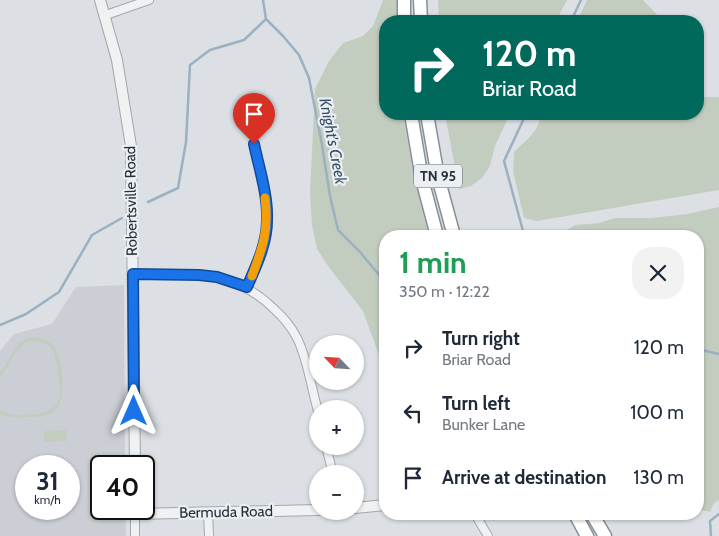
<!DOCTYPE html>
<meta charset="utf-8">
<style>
:root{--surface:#fff;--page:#f2f2f3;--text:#1f2937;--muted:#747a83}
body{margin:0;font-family:Cabin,sans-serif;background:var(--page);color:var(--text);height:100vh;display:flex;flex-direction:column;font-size:19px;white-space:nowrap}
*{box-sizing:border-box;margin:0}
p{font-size:16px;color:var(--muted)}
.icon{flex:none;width:28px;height:28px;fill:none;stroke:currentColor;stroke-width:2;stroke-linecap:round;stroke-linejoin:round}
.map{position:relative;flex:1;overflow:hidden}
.details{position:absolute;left:379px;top:230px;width:325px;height:290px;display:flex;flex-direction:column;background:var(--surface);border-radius:20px;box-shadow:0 1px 4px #0004}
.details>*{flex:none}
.top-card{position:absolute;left:379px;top:15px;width:325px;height:105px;border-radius:20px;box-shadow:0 1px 4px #0004;background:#00695c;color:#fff;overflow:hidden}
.needle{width:32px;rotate:295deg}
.fabs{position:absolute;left:309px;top:335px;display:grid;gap:10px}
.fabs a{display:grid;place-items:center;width:55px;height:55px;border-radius:50%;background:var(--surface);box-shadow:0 1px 4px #0004;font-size:25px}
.speed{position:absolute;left:15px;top:455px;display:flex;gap:10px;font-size:25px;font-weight:700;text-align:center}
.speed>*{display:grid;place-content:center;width:65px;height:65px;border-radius:50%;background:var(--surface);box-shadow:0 1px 4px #0004;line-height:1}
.speed small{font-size:12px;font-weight:400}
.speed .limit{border:2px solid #111;border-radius:8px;background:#fff;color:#111}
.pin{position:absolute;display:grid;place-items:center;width:42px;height:42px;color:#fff;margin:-51px -21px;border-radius:50% 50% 50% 0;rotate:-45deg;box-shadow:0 0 5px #0007}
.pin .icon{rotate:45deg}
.me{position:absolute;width:55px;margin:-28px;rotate:0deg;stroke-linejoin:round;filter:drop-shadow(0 0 4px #0008)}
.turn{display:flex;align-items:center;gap:18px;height:105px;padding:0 20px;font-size:22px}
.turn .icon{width:65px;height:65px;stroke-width:2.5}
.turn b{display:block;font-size:35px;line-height:42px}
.round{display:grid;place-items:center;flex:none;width:52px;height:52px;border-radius:20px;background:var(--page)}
.head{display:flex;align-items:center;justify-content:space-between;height:85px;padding:0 20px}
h1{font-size:30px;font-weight:800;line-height:38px;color:#1e9e55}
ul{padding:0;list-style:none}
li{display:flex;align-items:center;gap:15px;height:65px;padding:0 20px}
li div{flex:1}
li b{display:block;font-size:19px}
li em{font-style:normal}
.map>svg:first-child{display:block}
</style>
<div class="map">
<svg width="719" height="536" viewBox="0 0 719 536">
<rect width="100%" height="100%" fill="#dce0e5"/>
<path fill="#cbcfd5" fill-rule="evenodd" d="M 124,285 L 125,466 L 101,466 L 101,509 L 125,509 L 126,536 L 0,536 L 0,351 L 14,334 L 52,324 L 76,287 ZM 26,466 L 69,466 L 69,509 L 26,509 Z"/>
<path fill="#c3cdbf" d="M 383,0 L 397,0 L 397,21 L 385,21 L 385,114 L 403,114 L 414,177 L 429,236 L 385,236 L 385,372 L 363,311 L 328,266 L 317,249 L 312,225 L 310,192 L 315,89 L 329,61 L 343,43 L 363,36 L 373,26 Z
M 438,0 L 567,0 L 556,21 L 439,21 Z
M 587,0 L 643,0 L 663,21 L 577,21 Z
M 698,95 L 699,97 L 719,97 L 719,190 L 537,221 L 524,218 L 513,171 L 514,152 C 527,139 538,133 541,114 L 698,114 Z
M 445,114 L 510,114 L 495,146 L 490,166 L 482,178 L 471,186 L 459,189 Z
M 719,207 L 719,500 L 714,503 L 710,512 L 702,510 L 698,506 L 698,236 L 543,236 L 561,234 L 575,225 L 599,223 L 615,218 L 651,218 L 687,214 Z
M 30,337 C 38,338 46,338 52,344 C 63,354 67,399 56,410 C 48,417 36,417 27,417 C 17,418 9,418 0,414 L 0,410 L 13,415 L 38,414 L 47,411 L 55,406 L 59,399 L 60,391 L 57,366 L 53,350 L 45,343 L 37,341 L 26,342 L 17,351 L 0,379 L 0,373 L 19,343 Z
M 66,430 L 67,441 L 44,442 L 44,431 Z"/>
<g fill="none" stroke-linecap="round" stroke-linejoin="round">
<path stroke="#9bb0c1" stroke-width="2.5" d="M 263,0 L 266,19 L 283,36 L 299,55 L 309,78 L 322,145 L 330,196 L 338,230 L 360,252 L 385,282
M 571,21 L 581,0
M 526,114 L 504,161 L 523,231 L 527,236
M 148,202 L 178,188 L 186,142 L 190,65 L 210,50 L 244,40 L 266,19
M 465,233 L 523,231
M 0,325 L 26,314 L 59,292 L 92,235 L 122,218
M 698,349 L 719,354
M 711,536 L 710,521 L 719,514"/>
<g stroke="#a2a7ae" stroke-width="10">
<path id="minor" d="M 106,15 L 149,0
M 133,274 C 187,275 231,267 273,308 C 282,316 291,326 297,338 C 308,360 311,387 318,411
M 247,287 C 256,266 267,244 268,220 C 268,195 259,168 254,143
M 326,446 L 333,474
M 208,512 L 209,536
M 135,514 L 135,536
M 475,514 L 488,536"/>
</g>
<g stroke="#a2a7ae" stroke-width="12">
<path id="tertiary" d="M 100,0 L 117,60 L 131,146 L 135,466
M 355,508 L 385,505
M 135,509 L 135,514 L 318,510"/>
</g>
<g stroke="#868f99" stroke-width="15">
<path id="trunk" d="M 404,0 L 404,21
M 420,0 L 421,21
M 411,114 L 422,179 L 437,236
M 427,114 L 438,177 L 454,236
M 575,514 L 587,536
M 592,514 L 605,536"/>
</g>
<use href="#minor" stroke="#eff1f3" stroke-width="8"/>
<use href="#tertiary" stroke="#eff1f3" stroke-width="10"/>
<use href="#trunk" stroke="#fff" stroke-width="12"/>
</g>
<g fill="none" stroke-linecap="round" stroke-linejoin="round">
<g stroke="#114b97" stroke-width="12">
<path id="route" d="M 134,411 L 133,274 L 199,275 L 217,277 L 247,287 C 256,266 267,244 267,220 C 268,195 259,168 254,144"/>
</g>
<use href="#route" stroke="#1a73e8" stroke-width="9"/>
<path stroke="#f59e0b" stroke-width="9" d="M 252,276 C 263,247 269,230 265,198"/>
</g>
<g text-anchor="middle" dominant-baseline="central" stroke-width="4.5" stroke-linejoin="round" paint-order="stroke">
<rect fill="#ebeff3" stroke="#626971" stroke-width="1" x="414" y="164.5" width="48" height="23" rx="4"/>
<g font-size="14" font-weight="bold" fill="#282f39">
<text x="438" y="176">TN 95</text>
</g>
<g font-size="15" fill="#282f39" stroke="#ebeff3">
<text transform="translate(131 201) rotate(-91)">Robertsville Road</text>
<text transform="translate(226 512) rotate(-1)">Bermuda Road</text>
</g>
<g font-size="16" font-style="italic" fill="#375068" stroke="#ebeff3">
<text transform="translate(333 141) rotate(79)">Knight's Creek</text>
</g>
</g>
</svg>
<div class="fabs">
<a><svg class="needle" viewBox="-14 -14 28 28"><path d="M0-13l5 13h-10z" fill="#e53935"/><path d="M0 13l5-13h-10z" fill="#747a83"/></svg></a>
<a>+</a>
<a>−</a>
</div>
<div class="speed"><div>31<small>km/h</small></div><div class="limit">40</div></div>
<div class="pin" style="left:254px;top:144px;background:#d93025"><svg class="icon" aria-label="arrive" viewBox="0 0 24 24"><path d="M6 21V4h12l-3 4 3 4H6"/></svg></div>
<svg class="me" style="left:134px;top:411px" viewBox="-20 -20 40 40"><path d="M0-17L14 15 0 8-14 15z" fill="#1a73e8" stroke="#fff" stroke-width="4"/></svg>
<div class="top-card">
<div class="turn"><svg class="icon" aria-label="right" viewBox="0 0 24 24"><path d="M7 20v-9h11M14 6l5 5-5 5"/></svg><div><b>120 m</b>Briar Road</div></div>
</div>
<section class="details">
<div class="head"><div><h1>1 min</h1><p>350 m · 12:22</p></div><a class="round"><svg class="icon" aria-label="close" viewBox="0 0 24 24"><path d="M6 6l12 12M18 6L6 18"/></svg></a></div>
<ul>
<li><svg class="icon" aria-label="right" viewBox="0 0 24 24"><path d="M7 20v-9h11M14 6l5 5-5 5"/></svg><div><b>Turn right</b><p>Briar Road</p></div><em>120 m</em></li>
<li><svg class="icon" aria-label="left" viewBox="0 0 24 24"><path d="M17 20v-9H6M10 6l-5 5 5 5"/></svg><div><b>Turn left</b><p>Bunker Lane</p></div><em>100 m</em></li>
<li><svg class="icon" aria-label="arrive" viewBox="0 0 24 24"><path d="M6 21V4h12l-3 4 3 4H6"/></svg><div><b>Arrive at destination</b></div><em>130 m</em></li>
</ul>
</section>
</div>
